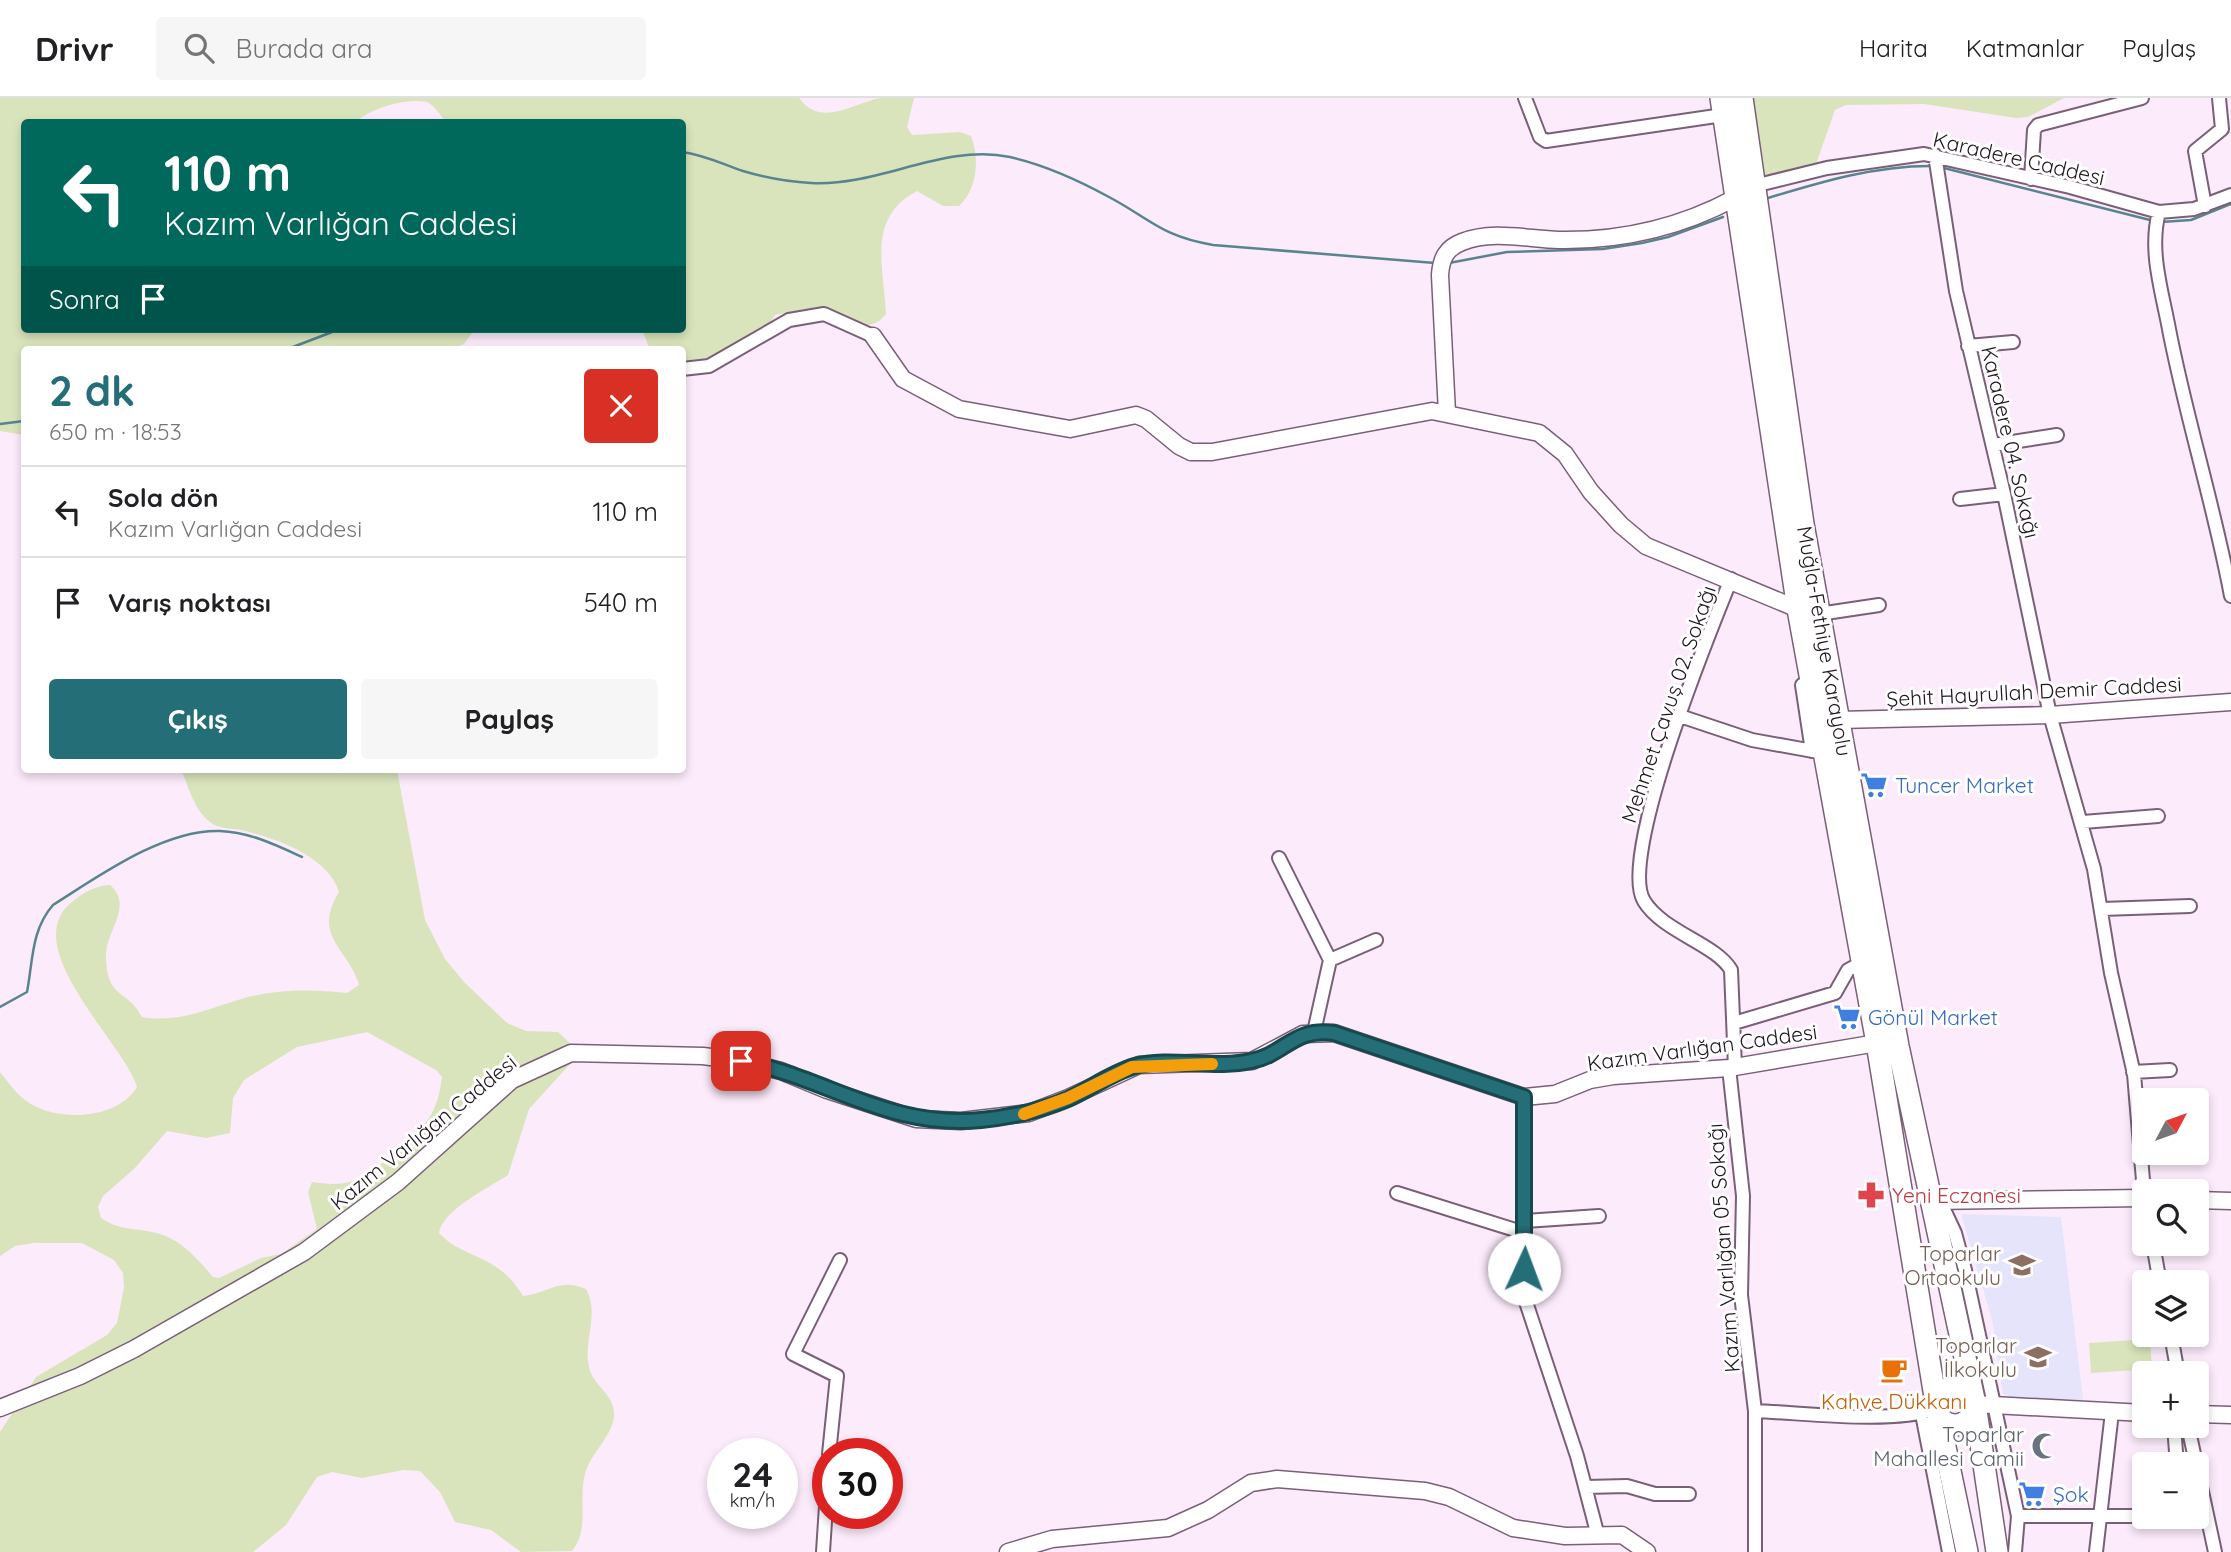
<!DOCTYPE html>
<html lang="tr">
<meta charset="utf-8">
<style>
:root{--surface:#fff;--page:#f6f6f6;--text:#202124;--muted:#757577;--line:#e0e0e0;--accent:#246f77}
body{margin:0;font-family:Quicksand,sans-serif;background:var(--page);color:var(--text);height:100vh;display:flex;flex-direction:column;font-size:26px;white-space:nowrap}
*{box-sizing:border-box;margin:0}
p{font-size:23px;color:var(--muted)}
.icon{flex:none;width:38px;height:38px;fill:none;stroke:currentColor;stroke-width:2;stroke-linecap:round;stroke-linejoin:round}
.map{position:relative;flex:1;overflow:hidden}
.panel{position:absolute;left:21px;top:248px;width:665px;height:427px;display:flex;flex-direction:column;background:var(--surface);border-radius:7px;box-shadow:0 4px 10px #0003}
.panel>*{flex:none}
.top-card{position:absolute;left:21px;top:21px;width:665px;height:214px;border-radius:7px;box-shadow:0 4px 10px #0003;background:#00695c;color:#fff;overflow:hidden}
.needle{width:46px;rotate:49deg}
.fabs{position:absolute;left:2132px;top:990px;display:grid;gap:14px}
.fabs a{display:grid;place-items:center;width:77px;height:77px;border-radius:7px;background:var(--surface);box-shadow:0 4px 10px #0003;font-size:35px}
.speed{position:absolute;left:707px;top:1340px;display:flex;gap:14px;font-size:35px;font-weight:700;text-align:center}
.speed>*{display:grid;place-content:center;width:91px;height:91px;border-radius:50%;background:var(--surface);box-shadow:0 4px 10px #0003;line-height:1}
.speed small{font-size:18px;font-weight:400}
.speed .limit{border:10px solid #d22;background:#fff;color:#111}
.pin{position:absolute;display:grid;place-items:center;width:60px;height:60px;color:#fff;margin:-30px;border-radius:14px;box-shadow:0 4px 10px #0006}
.me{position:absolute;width:77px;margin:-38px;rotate:2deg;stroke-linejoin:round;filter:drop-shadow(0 0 5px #0008)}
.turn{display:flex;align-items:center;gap:24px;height:147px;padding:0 28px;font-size:32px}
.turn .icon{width:91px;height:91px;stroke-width:2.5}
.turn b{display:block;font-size:49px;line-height:60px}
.then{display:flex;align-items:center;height:66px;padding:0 28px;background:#0003;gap:14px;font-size:26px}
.round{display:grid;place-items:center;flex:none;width:74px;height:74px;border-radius:7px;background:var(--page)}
.summary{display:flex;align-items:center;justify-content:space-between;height:119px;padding:0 28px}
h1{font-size:42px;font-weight:700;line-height:52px;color:var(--accent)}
.cta{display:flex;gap:14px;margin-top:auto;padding:14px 28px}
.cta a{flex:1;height:80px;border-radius:7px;background:var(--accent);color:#fff;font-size:28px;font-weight:700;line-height:80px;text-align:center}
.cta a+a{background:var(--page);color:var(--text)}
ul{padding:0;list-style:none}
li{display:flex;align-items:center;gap:21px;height:91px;padding:0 28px;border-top:2px solid var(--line)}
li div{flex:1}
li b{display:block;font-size:26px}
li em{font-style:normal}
header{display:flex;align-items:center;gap:42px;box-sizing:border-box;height:98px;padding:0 35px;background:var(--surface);border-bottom:2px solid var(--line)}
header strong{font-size:33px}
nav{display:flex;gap:38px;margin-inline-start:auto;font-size:24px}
.search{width:490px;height:63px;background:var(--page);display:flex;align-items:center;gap:18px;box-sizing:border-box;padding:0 24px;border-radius:7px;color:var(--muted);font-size:26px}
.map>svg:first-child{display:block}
</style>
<header>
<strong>Drivr</strong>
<div class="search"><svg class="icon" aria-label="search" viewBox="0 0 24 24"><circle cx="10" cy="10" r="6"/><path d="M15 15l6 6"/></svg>Burada ara</div>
<nav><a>Harita</a><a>Katmanlar</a><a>Paylaş</a></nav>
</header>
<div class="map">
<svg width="2231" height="1454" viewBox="0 0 2231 1454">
<rect width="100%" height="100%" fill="#fcebfb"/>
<path fill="#e6e4fb" d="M 1961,1116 L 2061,1119 L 2083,1302 L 2013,1300 L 2003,1296 L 1992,1222 Z"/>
<path fill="#d9e4bc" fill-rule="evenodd" d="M 0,0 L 799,0 C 821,31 855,4 881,0 C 891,0 903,0 914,0 L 907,29 L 912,37 L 960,34 L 971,38 C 980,61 977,92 959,108 L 943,108 L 917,93 C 866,120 884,169 886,216 C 867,241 839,217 814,213 C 802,212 787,215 775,217 L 759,242 L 715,272 L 683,274 L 682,252 L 650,252 L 642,231 L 682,231 L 682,24 L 446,24 C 441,18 435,8 427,4 C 405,0 372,10 356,24 L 24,24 L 24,231 L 475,231 L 464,246 L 449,251 L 421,248 L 346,252 L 24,252 L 24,337 L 0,333 Z
M 1752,0 L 2064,0 L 2028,19 L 2016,20 L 1924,6 L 1846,7 L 1835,12 L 1816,66 L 1759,80 Z
M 181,672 L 397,672 L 425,822 L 445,861 L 465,885 L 507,925 L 526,933 L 558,934 L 574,949 L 571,965 L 529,1011 L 508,1077 C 490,1089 442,1112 439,1135 C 464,1162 498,1155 523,1198 C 548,1196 558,1179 586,1191 C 600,1216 583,1242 589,1269 C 593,1289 616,1296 614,1319 C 611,1340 590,1356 585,1376 C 578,1403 590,1431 572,1453 L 521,1454 L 491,1432 L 455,1424 L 440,1394 L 420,1373 L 403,1372 L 362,1380 L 332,1374 L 317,1379 L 286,1427 L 253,1454 L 0,1454 L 0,1334 L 36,1279 L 107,1237 L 117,1225 L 124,1189 L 123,1175 L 114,1162 L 82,1145 L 34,1145 L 15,1148 L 0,1158 L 0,974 C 10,986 17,998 31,1006 C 61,1024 118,1021 137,989 C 124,945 16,848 72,804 C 84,794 94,788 110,787 C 134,808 106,832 106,857 C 106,902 127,890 142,919 C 178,925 205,912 238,902 C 273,891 311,891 347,895 L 359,887 C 350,852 311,839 339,794 C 328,758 275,740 241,732 C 231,730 218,731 210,724 C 194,712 189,689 181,672 ZM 367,934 L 436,972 L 442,979 C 440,994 437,1008 429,1020 C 417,1039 371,1078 350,1084 C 338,1087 324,1086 312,1084 L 308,1094 L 317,1131 L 281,1156 L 261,1160 L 219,1180 L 213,1179 C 196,1159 179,1139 152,1134 C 132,1130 119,1132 101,1120 L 98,1109 L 103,1098 L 134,1071 L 167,1033 L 206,1040 L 230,1035 L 233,1000 L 244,982 L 297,949 Z
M 2150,1241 L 2152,1271 L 2091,1275 L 2089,1245 Z"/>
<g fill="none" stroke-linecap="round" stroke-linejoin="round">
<path stroke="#59848e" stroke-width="2.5" d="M 682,54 C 705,57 722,66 743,73 C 763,79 790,84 811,85 C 878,89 944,45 1010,59 C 1045,67 1078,82 1109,99 C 1152,122 1161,138 1213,147 L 1435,165
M 1940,69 L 2154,123
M 1768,100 C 1821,84 1877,67 1934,68
M 2161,124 L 2191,122 L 2231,106
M 1449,165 L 1507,154 L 1603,151 L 1642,145 L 1668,139 L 1723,119
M 285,252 L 340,231
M 0,326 L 24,323
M 0,909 L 27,894 C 33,863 31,832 53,807 C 99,778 164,731 220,733 C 249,734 276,747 302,759"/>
<g stroke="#796077" stroke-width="16">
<path id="street" d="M 1525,0 L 1540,39 L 1546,43 L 1723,17
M 1935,57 L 1956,193 L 2004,396 L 2050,617 L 2094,771 L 2111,875 L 2134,976 L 2144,1094
M 2031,81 L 2034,32 L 2038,27 L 2142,0
M 1754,88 L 1827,70 L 1924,56 L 2070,89 L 2159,114 L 2194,111 L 2231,97
M 2205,108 L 2195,53 L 2222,31 L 2219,0
M 2159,114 C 2149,151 2161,190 2168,226 C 2185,317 2214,406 2231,498
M 1968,248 L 2013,244
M 682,271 L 709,268 L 789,222 L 824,216 L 873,238
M 1993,347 L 2057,337
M 1960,401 L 2004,396
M 1731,481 C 1710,533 1617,760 1644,803 C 1663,834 1716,846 1731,872 L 1735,969
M 1819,516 L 1879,507
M 1802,587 L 1812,653
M 1680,618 L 1752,642 L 1824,655
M 2083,724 L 2158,718
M 1279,760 L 1330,862 L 1314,934
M 2102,811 L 2190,808
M 1330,862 L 1376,842
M 1734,925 L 1835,895 L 1848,872 L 1863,864
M 1729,970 L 1743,1098 L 1741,1197 L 1755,1313 L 1755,1454
M 2133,974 L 2170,972
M 1524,999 L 1525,1201 L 1577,1358 L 1598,1438
M 1397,1095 L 1525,1135
M 1940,1103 L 1955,1135 L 1965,1172 L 2018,1418 L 2015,1454
M 1525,1123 L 1599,1118
M 2153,1146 L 2160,1185
M 2171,1237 L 2178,1276
M 1755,1313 C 1808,1315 1887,1326 1937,1311
M 1922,1316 L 1949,1454
M 2174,1328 L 2177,1367
M 2188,1328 L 2215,1454
M 829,1356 L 837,1278 L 793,1256 L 840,1162
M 1586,1389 L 1627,1388 L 1655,1396 L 1689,1396
M 2018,1418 L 2144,1418
M 823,1454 L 828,1377
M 2096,1454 L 2112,1314"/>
</g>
<g stroke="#796077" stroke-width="19">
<path id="secondary" d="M 873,238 L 903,281 L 959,311 L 1070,331 L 1136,317 L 1146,321 L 1179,348 L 1191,354 L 1212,354 L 1432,313 L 1539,335 L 1565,356 L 1591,394 L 1621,427 L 1646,448 L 1798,511
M 1447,315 L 1440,177 C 1441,161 1446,150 1462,144 C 1493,132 1527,141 1559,142 C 1621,143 1681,129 1735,100
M 1838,622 L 2050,617 L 2231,604
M 2196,1102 L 2231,1103
M 1930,1103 L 2144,1100
M 1975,1306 L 2144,1315
M 0,1310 L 80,1278 L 134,1251 L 304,1154 L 398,1084 L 512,982 L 571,955 L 703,958 L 741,963 L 781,973 L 827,992 L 916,1021 L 961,1023 L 1029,1015 L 1068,1000 L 1139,967 L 1252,963 L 1303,936 L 1334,935 L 1524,999 L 1555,996 L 1590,982 L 1613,978 L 1729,970 L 1877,945
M 2196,1316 L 2231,1317
M 1008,1454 L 1052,1441 L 1168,1430 L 1208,1412 L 1251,1385 L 1277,1381 L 1425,1393 L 1449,1399 L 1513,1430 L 1565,1438 L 1622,1437 L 1647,1454"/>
</g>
<g stroke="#796077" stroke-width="24">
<path id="highway" d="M 1721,0 L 1798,511 L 1877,945 L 1937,1311 L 1967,1454
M 1742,0 L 1803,426 L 1898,948 L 1975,1306 L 1997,1454
M1936 1308a19 19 0 1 1 38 0a19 19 0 1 1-38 0Z"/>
</g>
<use href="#street" stroke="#fff" stroke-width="12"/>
<use href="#secondary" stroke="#fff" stroke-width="16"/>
<use href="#highway" stroke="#fff" stroke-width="21"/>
</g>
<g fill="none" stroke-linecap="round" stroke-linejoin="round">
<g stroke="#17484d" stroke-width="18">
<path id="route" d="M 741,963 C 826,979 888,1031 981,1022 C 1011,1019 1040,1013 1068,1001 C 1090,991 1111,975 1135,968 C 1168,959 1216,971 1251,963 C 1284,957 1294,929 1334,935 L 1524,999 L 1524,1171"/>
</g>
<use href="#route" stroke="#246f77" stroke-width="12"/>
<path stroke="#f59e0b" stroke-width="12" d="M 1024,1016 L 1068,1000 L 1132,969 L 1212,966"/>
</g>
<defs>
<g id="supermarket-bare" transform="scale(2.1)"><path d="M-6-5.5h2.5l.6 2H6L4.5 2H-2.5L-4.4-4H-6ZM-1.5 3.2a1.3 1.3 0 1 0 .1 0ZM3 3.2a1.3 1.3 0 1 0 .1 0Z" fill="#3f7fe0" stroke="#fff" stroke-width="2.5" paint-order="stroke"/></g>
<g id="pharmacy-bare" transform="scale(2.1)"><path d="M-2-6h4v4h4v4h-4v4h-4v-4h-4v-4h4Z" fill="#e0444e" stroke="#fff" stroke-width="2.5" paint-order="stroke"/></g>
<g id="school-bare" transform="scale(2.1)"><path d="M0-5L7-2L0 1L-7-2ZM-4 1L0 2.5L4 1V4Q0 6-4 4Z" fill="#8d6e63" stroke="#fff" stroke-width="2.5" paint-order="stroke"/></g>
<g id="cafe-bare" transform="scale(2.1)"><path d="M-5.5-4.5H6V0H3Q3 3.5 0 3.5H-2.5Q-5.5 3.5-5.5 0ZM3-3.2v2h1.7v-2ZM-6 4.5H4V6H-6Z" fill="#e8710a" stroke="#fff" stroke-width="2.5" paint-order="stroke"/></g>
<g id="mosque-bare" transform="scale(2.1)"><path d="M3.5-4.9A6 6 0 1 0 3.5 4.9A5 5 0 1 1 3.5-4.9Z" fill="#6b7280" stroke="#fff" stroke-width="2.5" paint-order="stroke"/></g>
</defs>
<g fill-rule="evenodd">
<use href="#supermarket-bare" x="1874" y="687"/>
<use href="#supermarket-bare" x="1847" y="919"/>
<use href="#pharmacy-bare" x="1871" y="1097"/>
<use href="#school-bare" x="2022" y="1167"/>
<use href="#school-bare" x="2038" y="1259"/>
<use href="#cafe-bare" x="1894" y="1272"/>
<use href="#mosque-bare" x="2045" y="1348"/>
<use href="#supermarket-bare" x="2032" y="1396"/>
</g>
<g text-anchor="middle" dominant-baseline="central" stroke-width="6" stroke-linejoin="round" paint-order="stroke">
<g font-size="21" fill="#20161f" stroke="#fff">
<text transform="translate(2019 60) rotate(13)">Karadere Caddesi</text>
<text transform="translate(2011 344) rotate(77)">Karadere 04. Sokağı</text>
<text transform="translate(1825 543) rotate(80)">Muğla-Fethiye Karayolu</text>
<text transform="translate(2034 593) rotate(-3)">Şehit Hayrullah Demir Caddesi</text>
<text transform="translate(1668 606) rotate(-71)">Mehmet Çavuş 02. Sokağı</text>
<text transform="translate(1702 949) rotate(-8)">Kazım Varlığan Caddesi</text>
<text transform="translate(423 1034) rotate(-39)">Kazım Varlığan Caddesi</text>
<text transform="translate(1723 1150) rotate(-94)">Kazım Varlığan 05 Sokağı</text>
</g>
<g font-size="21" fill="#366cbe" stroke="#fff" text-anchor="start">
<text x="1895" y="687">Tuncer Market</text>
<text x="1868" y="919">Gönül Market</text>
<text x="2053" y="1396">Şok</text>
</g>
<g font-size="21" fill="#be3a42" stroke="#fff" text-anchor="start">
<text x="1892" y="1097">Yeni Eczanesi</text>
</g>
<g font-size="21" fill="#785e54" stroke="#fff" text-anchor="end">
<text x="2001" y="1155">Toparlar<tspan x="2001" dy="24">Ortaokulu</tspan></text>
<text x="2017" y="1247">Toparlar<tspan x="2017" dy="24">İlkokulu</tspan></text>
</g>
<g font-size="21" fill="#c56008" stroke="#fff">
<text x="1894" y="1303">Kahve Dükkanı</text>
</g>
<g font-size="21" fill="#5b616d" stroke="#fff" text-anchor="end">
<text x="2024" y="1336">Toparlar<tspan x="2024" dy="24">Mahallesi Camii</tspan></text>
</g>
</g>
</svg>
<div class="fabs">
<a><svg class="needle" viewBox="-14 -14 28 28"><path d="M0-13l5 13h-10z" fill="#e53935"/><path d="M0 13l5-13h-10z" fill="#757577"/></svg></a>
<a><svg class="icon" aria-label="search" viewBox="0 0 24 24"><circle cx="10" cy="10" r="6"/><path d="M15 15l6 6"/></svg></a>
<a><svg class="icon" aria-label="layers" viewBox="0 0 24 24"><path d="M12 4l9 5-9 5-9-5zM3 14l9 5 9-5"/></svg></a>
<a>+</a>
<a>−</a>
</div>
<div class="speed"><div>24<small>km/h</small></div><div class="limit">30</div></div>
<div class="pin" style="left:741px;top:963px;background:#d93025"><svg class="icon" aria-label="arrive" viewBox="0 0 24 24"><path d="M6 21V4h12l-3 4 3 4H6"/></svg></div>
<svg class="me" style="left:1524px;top:1171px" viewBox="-20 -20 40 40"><circle r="19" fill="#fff"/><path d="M0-13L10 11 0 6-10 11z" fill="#246f77"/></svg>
<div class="top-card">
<div class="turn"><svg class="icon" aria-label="left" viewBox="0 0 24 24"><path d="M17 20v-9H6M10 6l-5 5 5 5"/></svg><div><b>110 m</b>Kazım Varlığan Caddesi</div></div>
<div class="then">Sonra<svg class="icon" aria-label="arrive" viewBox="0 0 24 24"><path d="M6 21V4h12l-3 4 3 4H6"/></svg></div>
</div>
<section class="panel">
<div class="summary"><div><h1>2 dk</h1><p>650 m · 18:53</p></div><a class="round" style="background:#d93025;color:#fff"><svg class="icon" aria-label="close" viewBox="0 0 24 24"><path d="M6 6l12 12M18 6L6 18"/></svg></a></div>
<ul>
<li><svg class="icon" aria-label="left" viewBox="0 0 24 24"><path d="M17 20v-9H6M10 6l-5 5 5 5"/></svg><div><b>Sola dön</b><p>Kazım Varlığan Caddesi</p></div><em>110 m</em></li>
<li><svg class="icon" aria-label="arrive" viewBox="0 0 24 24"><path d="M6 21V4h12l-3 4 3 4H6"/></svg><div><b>Varış noktası</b></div><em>540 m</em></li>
</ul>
<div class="cta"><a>Çıkış</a><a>Paylaş</a></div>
</section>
</div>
